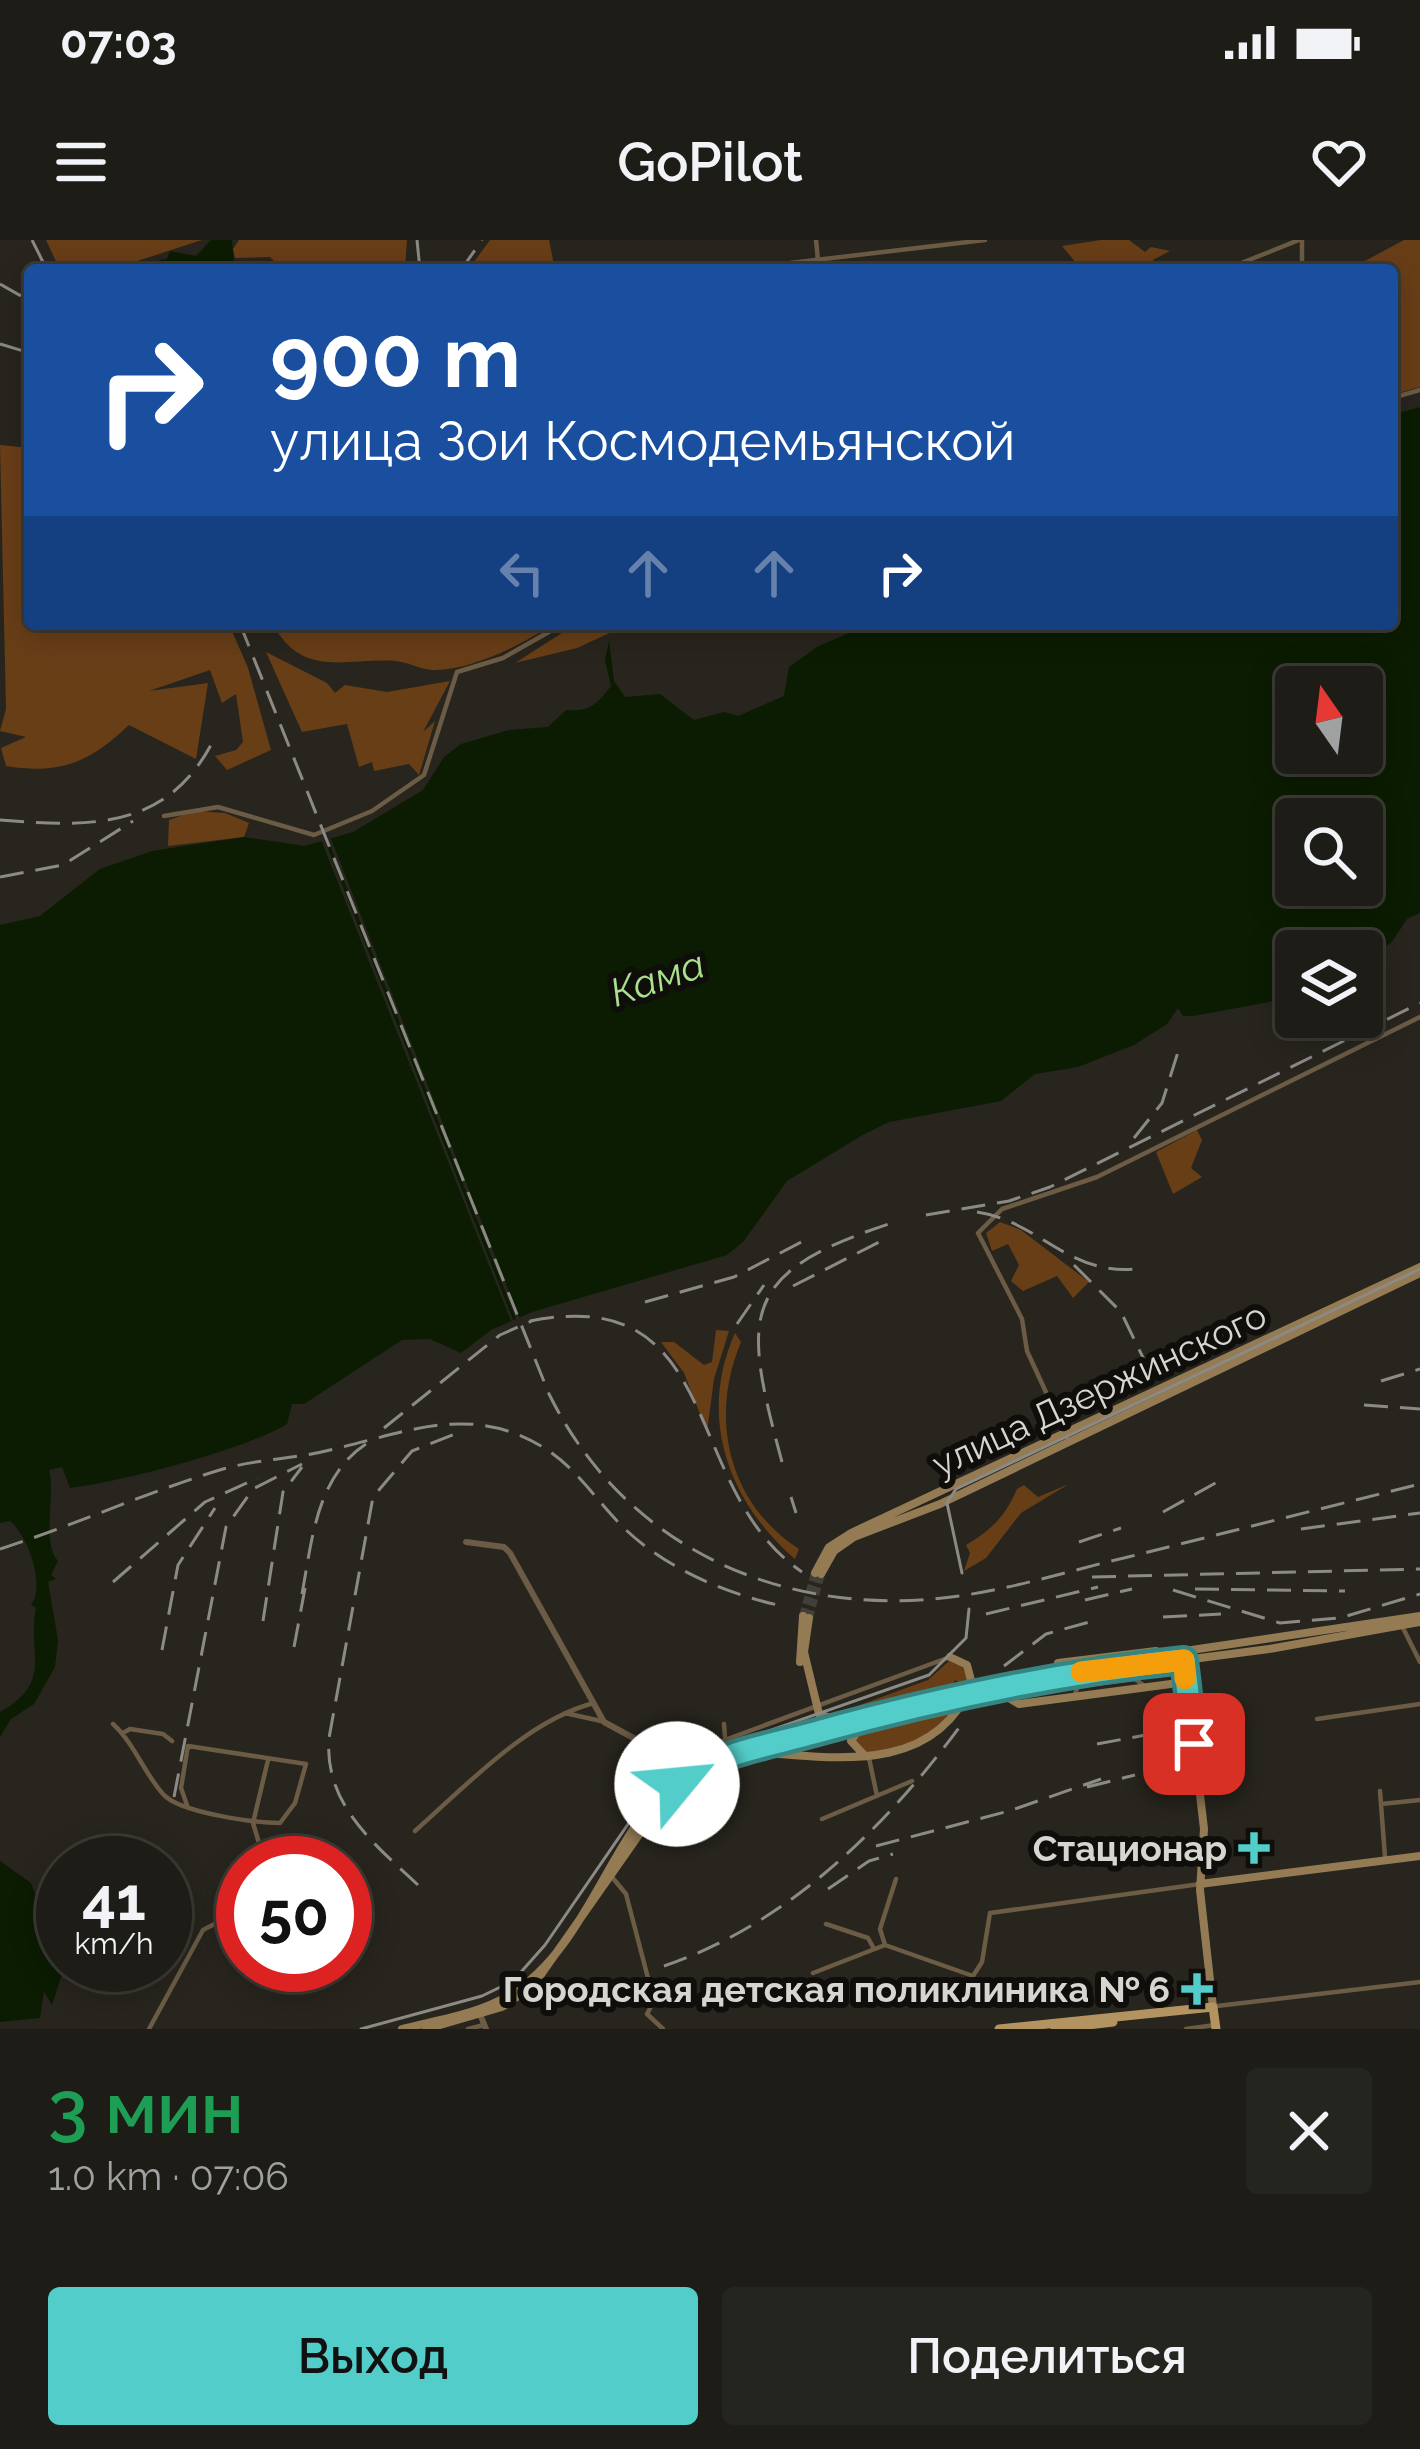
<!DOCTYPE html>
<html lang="ru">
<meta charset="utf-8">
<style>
:root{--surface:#1d1c16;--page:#25251f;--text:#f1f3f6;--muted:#a0a1a1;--line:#3b3a35;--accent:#53cdc9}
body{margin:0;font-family:Raleway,sans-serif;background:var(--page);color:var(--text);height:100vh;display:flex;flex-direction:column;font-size:45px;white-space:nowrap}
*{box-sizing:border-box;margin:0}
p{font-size:39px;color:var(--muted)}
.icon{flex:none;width:66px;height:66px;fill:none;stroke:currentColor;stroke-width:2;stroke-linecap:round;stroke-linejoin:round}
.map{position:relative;height:1789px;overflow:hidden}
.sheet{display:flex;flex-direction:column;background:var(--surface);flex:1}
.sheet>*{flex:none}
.top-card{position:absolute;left:24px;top:24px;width:1374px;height:366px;border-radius:12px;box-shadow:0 6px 30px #0003,0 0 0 3px var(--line);background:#1a4fa0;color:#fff;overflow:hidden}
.needle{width:78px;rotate:346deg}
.fabs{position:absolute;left:1275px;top:426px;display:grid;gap:24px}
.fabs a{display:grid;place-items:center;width:108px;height:108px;border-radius:12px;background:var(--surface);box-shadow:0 6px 30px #0003,0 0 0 3px var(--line);font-size:60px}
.speed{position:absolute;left:36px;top:1596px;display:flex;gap:24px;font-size:60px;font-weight:700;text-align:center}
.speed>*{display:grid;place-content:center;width:156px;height:156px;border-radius:50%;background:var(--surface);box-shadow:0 6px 30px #0003,0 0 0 3px var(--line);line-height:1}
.speed small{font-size:30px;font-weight:400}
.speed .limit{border:18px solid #d22;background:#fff;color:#111}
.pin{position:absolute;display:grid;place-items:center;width:102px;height:102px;color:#fff;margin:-51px;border-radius:24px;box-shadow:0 6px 18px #0006}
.me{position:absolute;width:132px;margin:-66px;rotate:62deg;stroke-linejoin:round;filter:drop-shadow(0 0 9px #0008)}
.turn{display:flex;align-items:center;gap:42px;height:252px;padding:0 48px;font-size:54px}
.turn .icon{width:156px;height:156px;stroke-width:2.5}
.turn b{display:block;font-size:84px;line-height:102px}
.lanes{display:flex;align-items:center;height:114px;padding:0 48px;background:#0003;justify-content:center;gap:60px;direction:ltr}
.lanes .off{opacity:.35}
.round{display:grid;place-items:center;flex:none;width:126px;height:126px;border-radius:12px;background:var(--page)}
.headline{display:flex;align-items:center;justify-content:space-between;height:204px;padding:0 48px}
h1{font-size:72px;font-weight:600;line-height:90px;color:#1e9e55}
.primary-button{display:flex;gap:24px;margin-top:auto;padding:24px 48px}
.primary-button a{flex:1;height:138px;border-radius:12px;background:var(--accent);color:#111;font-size:48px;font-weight:600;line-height:138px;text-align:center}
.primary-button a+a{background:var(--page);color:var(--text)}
.status{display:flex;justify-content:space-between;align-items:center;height:84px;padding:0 60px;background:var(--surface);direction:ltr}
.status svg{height:33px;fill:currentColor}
header{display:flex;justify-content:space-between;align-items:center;height:156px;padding:0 48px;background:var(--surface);font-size:54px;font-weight:600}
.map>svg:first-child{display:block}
</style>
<div class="status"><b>07:03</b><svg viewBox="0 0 49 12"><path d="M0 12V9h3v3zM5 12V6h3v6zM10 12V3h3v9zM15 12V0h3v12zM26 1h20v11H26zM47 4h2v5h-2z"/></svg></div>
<header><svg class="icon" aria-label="menu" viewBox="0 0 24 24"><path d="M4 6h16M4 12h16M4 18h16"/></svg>GoPilot<svg class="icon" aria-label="heart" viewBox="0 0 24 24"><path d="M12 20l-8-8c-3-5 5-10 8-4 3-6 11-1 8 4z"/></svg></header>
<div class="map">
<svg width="1420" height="1789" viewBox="0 0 1420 1789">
<rect width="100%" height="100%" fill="#27251d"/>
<path fill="#683e17" d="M 46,0 L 202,0 L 125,25 L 60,30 Z
M 239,0 L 407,0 L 405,28 C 382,33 366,28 344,23 C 326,19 302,30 283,30 L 270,17 L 235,18 L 233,9 Z
M 490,0 L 549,0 L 555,30 L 468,30 Z
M 1101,0 L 1129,0 L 1145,12 L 1151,7 L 1170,11 L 1153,20 L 1156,30 L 1130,30 L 1128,24 L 1082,30 L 1062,6 Z
M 1404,0 L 1420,0 L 1420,147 L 1395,154 L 1392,30 L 1348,30 Z
M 0,205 L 30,208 L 30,384 L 229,384 L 248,428 L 271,510 L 227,530 L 215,516 L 236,510 L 243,502 L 236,454 L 222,463 L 210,430 L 149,451 L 208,443 L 196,519 L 129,485 C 90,522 61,535 6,526 L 1,508 L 26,497 L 0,491 L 6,469 Z
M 273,384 L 553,384 C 521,405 471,431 432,430 C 420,429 407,422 396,421 C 349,417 302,440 273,384 Z
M 576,384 L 629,384 L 577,408 L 515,423 Z
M 266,412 L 327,443 L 335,453 L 345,445 L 387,452 L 450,441 L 423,492 L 435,481 L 419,535 L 409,524 L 374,531 L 372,522 L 359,527 L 347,484 L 302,492 Z
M 194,571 L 225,573 L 249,583 L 244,597 L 168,606 L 169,580 Z
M 1197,890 L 1202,900 L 1191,928 L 1202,937 L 1173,954 L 1156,912 Z
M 1000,982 L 1021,990 L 1089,1042 L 1073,1058 L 1057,1036 L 1023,1051 L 1011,1041 L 1019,1025 L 1008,1004 L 992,1011 L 986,993 Z
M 716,1090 L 729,1091 L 714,1139 L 707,1192 L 684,1133 L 661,1102 L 674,1102 L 704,1125 L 712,1122 Z
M 735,1093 L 741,1102 C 709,1178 728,1263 799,1309 L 795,1319 C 729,1262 697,1178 735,1093 Z
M 1069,1244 L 1021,1273 L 986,1318 L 964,1331 L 970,1313 L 966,1305 C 992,1290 1006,1275 1017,1249 L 1024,1245 L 1038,1257 Z
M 949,1421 L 966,1429 C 981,1480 906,1512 867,1516 L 857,1510 L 853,1499 L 864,1484 L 946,1461 L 951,1470 L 961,1444 L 955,1440 L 952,1447 L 827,1477 L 928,1440 Z"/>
<path fill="#0b1c02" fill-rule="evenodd" d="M 211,0 L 232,0 L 234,22 L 268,21 L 277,30 L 163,30 L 159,20 L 167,19 L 170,11 L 196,16 Z
M 1420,167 L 1420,673 L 1407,679 L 1391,703 L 1362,717 L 1362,711 L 1296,711 L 1296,757 L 1193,776 L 1183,776 L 1178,768 L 1167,784 L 1134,805 L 1078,827 L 1035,834 L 1001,861 L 889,882 L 861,896 L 787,941 L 743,1002 L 727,1015 L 532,1072 L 491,1090 L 461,1113 L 430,1099 L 402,1100 L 304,1164 L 292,1164 L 287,1184 C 244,1210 121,1242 70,1248 L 62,1227 L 49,1230 C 56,1256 41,1303 58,1321 L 51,1335 L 56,1339 L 48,1342 L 58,1400 L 55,1427 L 34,1464 L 11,1479 L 0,1497 L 0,1472 C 54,1442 27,1414 36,1368 L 31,1365 C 45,1347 30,1298 10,1281 L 0,1283 L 0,685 L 40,676 L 100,629 L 152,611 L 244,597 L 305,606 L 353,592 L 423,550 L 444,517 L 461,504 L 509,490 L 548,487 L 566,470 C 590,472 597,464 611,446 L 605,420 L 609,401 L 614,441 L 625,457 L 660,454 L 694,480 L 724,472 L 738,476 L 784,456 L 789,427 L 817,407 L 869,384 L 1392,384 L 1392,175 ZM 1296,447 L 1362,447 L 1362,513 L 1296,513 ZM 1296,579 L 1362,579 L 1362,645 L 1296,645 Z
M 0,1621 L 31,1643 L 42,1674 L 40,1696 L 62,1734 L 52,1765 L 44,1751 L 40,1778 L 0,1782 Z"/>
<path fill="#27251d" d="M 329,594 L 521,1082 L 518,1084 L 326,595 Z
M 323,596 L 515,1085 L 513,1086 L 320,597 Z"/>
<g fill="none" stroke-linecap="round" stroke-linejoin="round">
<path stroke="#413f38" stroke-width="8" stroke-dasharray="8 4" stroke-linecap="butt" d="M 803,1376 L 815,1333
M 809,1378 L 821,1334"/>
<path stroke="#6c5c45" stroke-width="4.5" d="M 816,0 L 819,30
M 731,30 L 985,0
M 1224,30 L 1299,0
M 1302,30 L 1302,0
M 1392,158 L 1420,150
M 164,576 L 218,567 L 314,595 L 372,571 L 424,535 L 457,432 L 503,418 L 563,384
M 1068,1200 L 1027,1111 L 1022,1079 L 978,993 L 1002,969 L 1097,937 L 1420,777
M 1402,1386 L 1420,1422
M 1074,1457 L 1078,1446 L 1135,1439 L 1146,1447
M 565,1473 L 601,1481
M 1317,1479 L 1420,1464
M 113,1484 C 134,1503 144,1533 163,1554 C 179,1573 257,1583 280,1583 L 295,1563 L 306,1524 L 188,1506 L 181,1548 L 188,1568
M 724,1484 L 726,1512
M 123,1493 L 130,1489 L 163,1494 L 172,1501
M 722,1501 L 950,1417
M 869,1518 L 877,1556
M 1380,1551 L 1385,1617
M 1381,1564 L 1420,1560
M 822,1579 L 912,1541
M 415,1591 C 466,1546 527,1480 594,1463
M 265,1623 L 253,1583 L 268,1520
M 612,1637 L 626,1654 L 654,1761 L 647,1774 L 663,1789
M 826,1684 L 868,1698 L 873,1707
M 885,1705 L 973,1736 L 982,1722 L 990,1673 L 1200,1644
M 885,1705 L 880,1689 L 896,1639
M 813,1733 L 885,1705
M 1217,1766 L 1420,1742
M 149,1789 L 203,1690 L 243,1669
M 468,1789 L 484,1785
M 1186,1789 L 1215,1785"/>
<path stroke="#6c5c45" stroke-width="6" d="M 466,1302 L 504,1307 L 510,1313 L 604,1482 L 674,1520 L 683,1531
M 480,1774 L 486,1789"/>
<path stroke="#947b54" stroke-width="8" d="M 815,1333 L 829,1307 L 851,1293 L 1420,1027
M 821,1334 L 834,1311 L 854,1297 L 940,1264 L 1420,1033
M 809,1378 L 804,1412 L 819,1474 L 833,1479
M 1184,1417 L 1204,1589 L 1200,1650 L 1213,1767
M 800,1422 L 803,1376
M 1058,1423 L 1156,1411
M 1010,1437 L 1420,1376
M 1004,1440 L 1004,1455 L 1019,1464 L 1186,1442
M 1008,1443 L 1269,1409 L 1420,1382
M 863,1483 L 851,1501 L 865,1516
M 756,1512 C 836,1518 934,1535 972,1444 L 967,1425 L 950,1417
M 1200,1644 L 1420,1616
M 402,1789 C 437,1780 478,1774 508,1756 C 594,1705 611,1580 692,1525 L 951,1450
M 426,1789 L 502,1767 L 533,1746 L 662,1562 L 696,1530 L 948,1456"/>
<path stroke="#b39360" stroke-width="9" d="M 1213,1767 L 1216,1789
M 999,1789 L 1213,1767
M 1055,1789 L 1113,1782"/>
<path stroke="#8b8a84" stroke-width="3" d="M 962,1333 L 947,1263 L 956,1249 L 1420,1029
M 361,1789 L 482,1756 L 513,1741 L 545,1705 L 668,1526 L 929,1435 L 966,1398 L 969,1369"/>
<path stroke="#8b8a84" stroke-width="3" stroke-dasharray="24 12" stroke-linecap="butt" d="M 32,0 L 47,30
M 417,0 L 420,30
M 461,30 L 482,0
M 0,44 L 30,61
M 0,104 L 30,113
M 240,384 L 549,1154 C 627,1312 789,1380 959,1356 C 1016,1348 1072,1330 1128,1317 C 1225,1293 1323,1268 1420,1244
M 0,580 C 90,587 168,591 214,499
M 0,637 L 63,625 L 133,581
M 1134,898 L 1162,863 L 1178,812
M 977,972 C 1042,982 1069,1039 1143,1028
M 926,975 L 1009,961 L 1050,947 L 1420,763
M 1074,1025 L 1121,1072 L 1149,1130
M 793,1046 L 885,999
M 645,1062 L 734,1037 L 811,997
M 530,1081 C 727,1042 679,1248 802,1332
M 737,1084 L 764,1045
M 1381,1141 L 1420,1129
M 1364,1165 L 1420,1169
M 384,1188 L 500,1095 L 534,1080
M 782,1222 C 741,1071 739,1032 898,981
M 791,1257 L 796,1273
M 1163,1272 L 1219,1241
M 1301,1289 L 1420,1273
M 1079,1302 L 1121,1288
M 0,1309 C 75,1285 147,1252 223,1229 C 258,1219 295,1219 330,1210 C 405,1193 468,1163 541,1206 C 577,1227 596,1261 625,1289 C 666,1328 724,1353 778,1365
M 1092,1337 L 1420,1329
M 113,1342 L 205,1262 L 258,1238
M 1195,1349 L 1345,1351
M 1173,1350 L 1280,1383 L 1340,1378 L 1420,1354
M 302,1354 C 312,1301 316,1237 366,1204
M 1085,1360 L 1132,1349
M 986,1374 L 1098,1347
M 1163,1377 L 1221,1374
M 263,1381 L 283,1252 L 302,1227
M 294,1407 L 306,1343
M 162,1410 L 178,1325 L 215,1268
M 1004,1426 L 1046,1394 L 1093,1381
M 1097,1504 L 1151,1494
M 1087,1547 L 1135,1535
M 174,1557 L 226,1287 L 253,1249 L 302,1224
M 876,1606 L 1009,1571 L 1101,1539
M 418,1645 C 373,1603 324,1564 329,1498 L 373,1257 L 412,1211 L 460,1192
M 828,1649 L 869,1621 L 893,1614
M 664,1726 C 788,1684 885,1588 961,1485"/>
<path stroke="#947b54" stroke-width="8" d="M 951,1450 L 1010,1437
M 948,1456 L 1008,1443"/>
</g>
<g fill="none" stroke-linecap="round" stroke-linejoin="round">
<g stroke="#368583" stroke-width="30">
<path id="route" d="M 677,1544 C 715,1513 768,1506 814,1493 C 937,1459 1057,1433 1184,1420 L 1194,1504"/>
</g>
<use href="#route" stroke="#53cdc9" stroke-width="21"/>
<path stroke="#f59e0b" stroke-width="21" d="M 1081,1432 L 1184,1420 L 1185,1439"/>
</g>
<g fill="#53cdc9" stroke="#0f0e0b" stroke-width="4.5">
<path d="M1248 1590h12v12h12v12h-12v12h-12v-12h-12v-12h12z"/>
<path d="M1191 1731h12v12h12v12h-12v12h-12v-12h-12v-12h12z"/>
</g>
<g text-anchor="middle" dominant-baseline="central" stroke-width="12" stroke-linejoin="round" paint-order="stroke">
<g font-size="36" fill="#d6d5d0" stroke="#0f0e0b">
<text transform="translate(1099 1149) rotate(-25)">улица Дзержинского</text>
</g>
<g font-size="36" font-weight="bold" fill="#d6d5d0" stroke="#0f0e0b" text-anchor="end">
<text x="1227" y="1608">Стационар</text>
<text x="1170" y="1749">Городская детская поликлиника № 6</text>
</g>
<g font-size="39" font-style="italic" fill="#abe08f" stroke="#0f0e0b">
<text transform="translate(657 738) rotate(-19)">Кама</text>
</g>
</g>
</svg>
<div class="fabs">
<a><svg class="needle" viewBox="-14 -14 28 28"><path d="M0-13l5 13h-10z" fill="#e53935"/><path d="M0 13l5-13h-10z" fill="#a0a1a1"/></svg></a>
<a><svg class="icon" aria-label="search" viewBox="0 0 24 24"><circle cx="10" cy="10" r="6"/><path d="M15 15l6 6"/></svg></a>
<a><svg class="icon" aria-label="layers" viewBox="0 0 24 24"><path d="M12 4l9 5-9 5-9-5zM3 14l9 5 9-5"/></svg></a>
</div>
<div class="speed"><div>41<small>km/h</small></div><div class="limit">50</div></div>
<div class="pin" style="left:1194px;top:1504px;background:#d93025"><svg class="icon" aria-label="arrive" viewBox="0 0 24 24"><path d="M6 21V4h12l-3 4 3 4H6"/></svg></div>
<svg class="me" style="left:677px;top:1544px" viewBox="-20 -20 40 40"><circle r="19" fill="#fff"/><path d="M0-13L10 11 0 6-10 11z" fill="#53cdc9"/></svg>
<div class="top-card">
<div class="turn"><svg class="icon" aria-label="right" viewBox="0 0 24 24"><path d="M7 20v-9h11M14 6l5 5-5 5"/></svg><div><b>900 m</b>улица Зои Космодемьянской</div></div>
<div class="lanes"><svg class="icon off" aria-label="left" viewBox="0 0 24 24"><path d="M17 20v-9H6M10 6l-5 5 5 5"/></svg><svg class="icon off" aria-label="ahead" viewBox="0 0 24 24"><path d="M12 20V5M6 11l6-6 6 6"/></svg><svg class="icon off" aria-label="ahead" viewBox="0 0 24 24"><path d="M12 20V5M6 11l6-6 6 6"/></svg><svg class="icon" aria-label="right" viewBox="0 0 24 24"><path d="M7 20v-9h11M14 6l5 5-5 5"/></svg></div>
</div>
</div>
<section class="sheet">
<div class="headline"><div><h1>3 мин</h1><p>1.0 km · 07:06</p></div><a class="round"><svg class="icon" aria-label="close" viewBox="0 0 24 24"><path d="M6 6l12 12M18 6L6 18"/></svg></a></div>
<div class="primary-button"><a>Выход</a><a>Поделиться</a></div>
</section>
